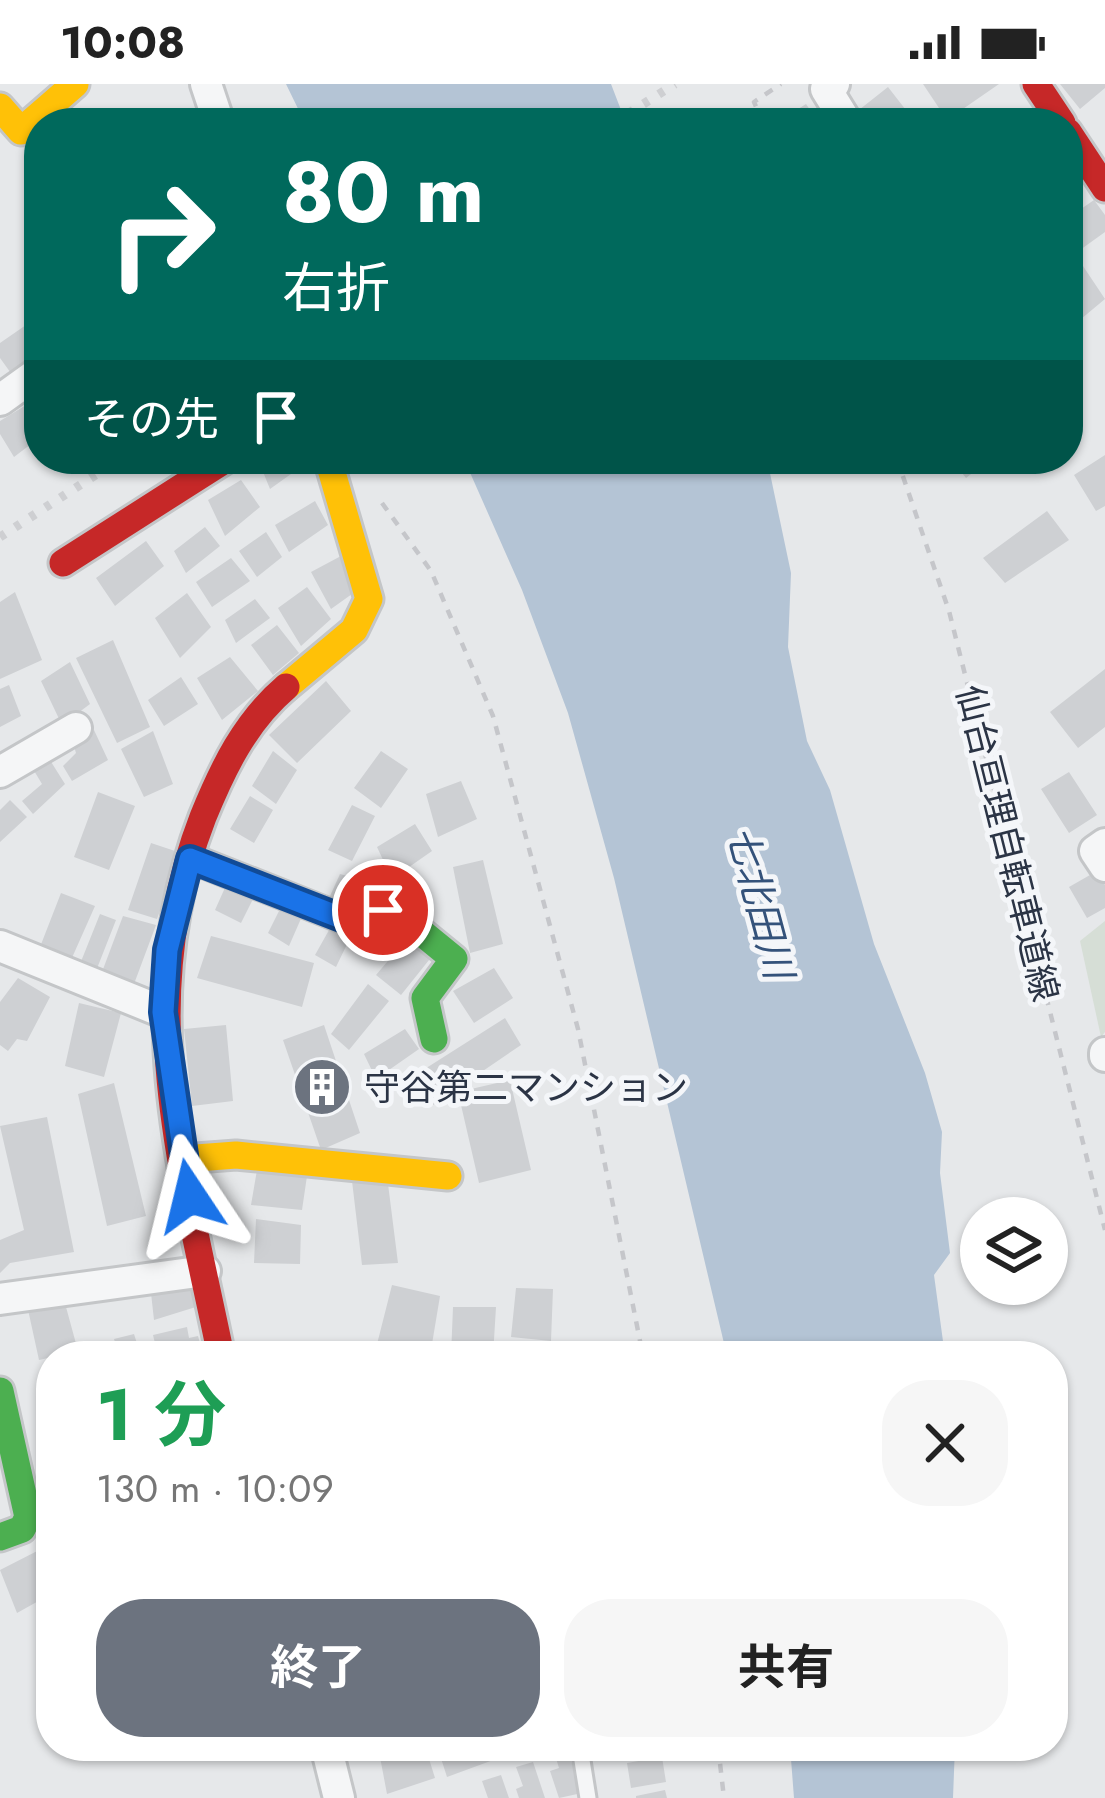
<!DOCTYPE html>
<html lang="ja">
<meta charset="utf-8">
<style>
:root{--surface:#fff;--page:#f6f6f6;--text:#222;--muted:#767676;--accent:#6c737f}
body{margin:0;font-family:Jost,"Noto Sans JP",sans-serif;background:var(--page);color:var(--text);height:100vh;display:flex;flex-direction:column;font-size:45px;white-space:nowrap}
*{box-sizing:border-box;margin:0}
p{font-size:39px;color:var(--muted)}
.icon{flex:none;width:66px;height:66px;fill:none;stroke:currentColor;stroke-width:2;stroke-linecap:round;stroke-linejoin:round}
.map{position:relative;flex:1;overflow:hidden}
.panel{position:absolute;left:36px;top:1257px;width:1032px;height:420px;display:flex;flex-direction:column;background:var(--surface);border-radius:48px;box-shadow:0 3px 9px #0004}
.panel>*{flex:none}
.top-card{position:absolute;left:24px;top:24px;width:1059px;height:366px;border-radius:48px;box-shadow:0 3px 9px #0004;background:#00695c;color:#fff;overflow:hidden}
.controls{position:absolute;left:960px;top:1113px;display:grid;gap:24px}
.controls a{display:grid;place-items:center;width:108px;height:108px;border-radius:50%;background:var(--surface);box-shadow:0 3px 9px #0004;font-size:60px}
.pin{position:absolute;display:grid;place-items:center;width:102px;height:102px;color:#fff;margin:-51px;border:6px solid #fff;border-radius:50%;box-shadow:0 3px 12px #0007}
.me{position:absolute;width:132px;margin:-66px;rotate:350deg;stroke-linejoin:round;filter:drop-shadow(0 0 9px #0008)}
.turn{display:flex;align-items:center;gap:42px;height:252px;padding:0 60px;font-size:54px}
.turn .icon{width:156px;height:156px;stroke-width:2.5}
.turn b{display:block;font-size:84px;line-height:102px}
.then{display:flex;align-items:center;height:114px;padding:0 60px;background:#0003;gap:24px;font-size:45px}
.round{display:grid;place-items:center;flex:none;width:126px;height:126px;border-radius:48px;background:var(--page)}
.head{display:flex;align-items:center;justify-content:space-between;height:204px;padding:0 60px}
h1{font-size:72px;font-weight:700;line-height:90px;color:#1e9e55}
.button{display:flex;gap:24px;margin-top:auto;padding:24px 60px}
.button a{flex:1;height:138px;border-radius:48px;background:var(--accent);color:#fff;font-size:48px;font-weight:700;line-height:138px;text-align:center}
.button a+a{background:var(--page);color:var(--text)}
.status{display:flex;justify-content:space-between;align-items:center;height:84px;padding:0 60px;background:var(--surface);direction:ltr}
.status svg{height:33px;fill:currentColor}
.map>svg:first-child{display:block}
</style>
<div class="status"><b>10:08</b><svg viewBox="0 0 49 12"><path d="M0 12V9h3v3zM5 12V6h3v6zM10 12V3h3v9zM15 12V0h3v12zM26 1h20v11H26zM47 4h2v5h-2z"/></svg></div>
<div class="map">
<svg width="1105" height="1714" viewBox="0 0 1105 1714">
<rect width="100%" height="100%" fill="#e6e8ea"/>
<path fill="#d6ded6" d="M 1105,837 L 1105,948 L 1101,953 L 1080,857 Z"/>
<path fill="#b4c4d5" d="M 286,0 L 611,0 L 626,39 L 305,39 Z
M 464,375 L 767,375 L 791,489 L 788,563 L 807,657 L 830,706 L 874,860 L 925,989 L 942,1048 L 940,1089 L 950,1169 L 934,1191 L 945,1272 L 727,1272 L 614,794 L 568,629 L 522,506 Z
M 790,1662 L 955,1662 L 953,1714 L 794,1714 Z"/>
<path fill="#ced0d3" d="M 923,0 L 999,0 L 947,36 Z
M 1060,0 L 1105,0 L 1105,4 L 1080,25 Z
M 888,3 L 916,39 L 854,39 L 850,33 Z
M 806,20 L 819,39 L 776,39 Z
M 1094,116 L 1105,131 L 1105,148 L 1080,166 L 1068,150 L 1068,134 Z
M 1083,182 L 1105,215 L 1081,235 L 1068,218 L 1068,193 Z
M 39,232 L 39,274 L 13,292 L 0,274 L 0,259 Z
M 36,315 L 39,354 L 14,373 L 0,350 L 0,337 Z
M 1105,371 L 1105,422 L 1096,427 L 1074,391 Z
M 263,375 L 312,375 L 270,405 L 259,378 Z
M 951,375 L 990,375 L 966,394 Z
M 241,396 L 260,423 L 225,452 L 208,416 Z
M 315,417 L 328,441 L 289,468 L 275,441 Z
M 1047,427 L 1069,456 L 1005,499 L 983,474 Z
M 205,443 L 220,462 L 186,489 L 174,467 Z
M 266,448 L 282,473 L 257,493 L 239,467 Z
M 146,457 L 164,482 L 115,522 L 96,494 Z
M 341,472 L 359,505 L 331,525 L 311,488 Z
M 231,474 L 250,497 L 212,523 L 196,498 Z
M 307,503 L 331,535 L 301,562 L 278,524 Z
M 15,508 L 42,576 L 0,595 L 0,518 Z
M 187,509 L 211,543 L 180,574 L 155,534 Z
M 255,515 L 270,534 L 236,559 L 225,536 Z
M 277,541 L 299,569 L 273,591 L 251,561 Z
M 113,556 L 150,643 L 117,659 L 76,574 Z
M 230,573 L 258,607 L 222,636 L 197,594 Z
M 70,578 L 90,620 L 62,641 L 41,597 Z
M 1105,585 L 1105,643 L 1078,664 L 1050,628 Z
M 181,593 L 198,620 L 164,642 L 148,616 Z
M 326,597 L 351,627 L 297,679 L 269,651 Z
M 9,601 L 21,632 L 0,643 L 0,605 Z
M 94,646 L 108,676 L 72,697 L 63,682 L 76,669 L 73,659 Z
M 153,647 L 173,700 L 144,713 L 121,665 Z
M 273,667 L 297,686 L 276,720 L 252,702 Z
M 381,667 L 408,685 L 381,724 L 354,704 Z
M 48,673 L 65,700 L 33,730 L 22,717 L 42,700 L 33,685 Z
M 1069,688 L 1097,731 L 1069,749 L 1041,705 Z
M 461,697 L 477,735 L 438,753 L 426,710 Z
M 98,708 L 135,722 L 109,786 L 74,773 Z
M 250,712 L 273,726 L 254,759 L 230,745 Z
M 10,716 L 27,733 L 0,758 L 0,726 Z
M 352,721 L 375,732 L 352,777 L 328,766 Z
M 415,740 L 432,767 L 392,795 L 377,763 Z
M 151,759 L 181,769 L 157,835 L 128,826 Z
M 483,776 L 503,860 L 470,869 L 453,783 Z
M 1097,787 L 1105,801 L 1105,824 L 1087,834 L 1069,803 Z
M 340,790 L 358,795 L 348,822 L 330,812 Z
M 228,797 L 256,809 L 241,839 L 215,826 Z
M 61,809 L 95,822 L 71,876 L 40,863 Z
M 283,819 L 303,830 L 289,862 L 268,849 Z
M 100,830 L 116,836 L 96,887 L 80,880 Z
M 123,832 L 156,841 L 134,900 L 102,888 Z
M 333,839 L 352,850 L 336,883 L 315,871 Z
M 211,852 L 314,879 L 302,923 L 197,894 Z
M 409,852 L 433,871 L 401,911 L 376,891 Z
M 494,884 L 513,914 L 474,939 L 453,907 Z
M 18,894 L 50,913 L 27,957 L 17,955 L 8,967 L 0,961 L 0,918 Z
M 368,900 L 389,917 L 349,966 L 331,950 Z
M 79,919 L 121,929 L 104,993 L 65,982 Z
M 505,934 L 521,961 L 433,1021 L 420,988 Z
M 226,941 L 233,1017 L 192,1022 L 184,945 Z
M 324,941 L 360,1049 L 321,1066 L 283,956 Z
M 405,945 L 419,965 L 376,995 L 364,970 Z
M 510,996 L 531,1086 L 479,1099 L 458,1008 Z
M 114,999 L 146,1132 L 107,1142 L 78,1010 Z
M 47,1033 L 74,1168 L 10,1179 L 0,1189 L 0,1156 L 24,1146 L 0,1042 Z
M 257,1086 L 307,1092 L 302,1126 L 251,1121 Z
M 352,1097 L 388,1100 L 398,1179 L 362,1181 Z
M 256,1135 L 301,1141 L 300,1180 L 254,1179 Z
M 192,1193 L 199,1222 L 154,1236 L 150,1200 Z
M 392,1201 L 440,1212 L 430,1272 L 374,1272 Z
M 516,1204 L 553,1205 L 551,1257 L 511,1253 Z
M 63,1212 L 78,1267 L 39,1276 L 27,1221 Z
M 453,1223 L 496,1223 L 493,1272 L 451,1272 Z
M 187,1243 L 189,1254 L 198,1252 L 201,1263 L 158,1272 L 153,1251 Z
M 134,1250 L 141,1272 L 119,1272 L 114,1255 Z
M 51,1279 L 51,1313 L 48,1313 L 43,1280 Z
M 49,1461 L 51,1510 L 17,1529 L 0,1486 Z
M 412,1662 L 425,1662 L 435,1694 L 387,1710 L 380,1673 Z
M 437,1662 L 490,1662 L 496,1675 L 447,1693 Z
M 624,1662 L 662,1662 L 662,1667 L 625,1672 Z
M 568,1667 L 582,1709 L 559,1714 L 550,1687 L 559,1684 L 555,1671 Z
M 662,1673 L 666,1698 L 631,1704 L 627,1679 Z
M 533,1678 L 545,1714 L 519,1714 L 516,1705 L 523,1702 L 516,1683 Z
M 501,1691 L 509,1714 L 488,1714 L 482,1697 Z
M 665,1706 L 667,1714 L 636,1714 L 636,1712 Z"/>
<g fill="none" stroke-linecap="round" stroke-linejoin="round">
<g stroke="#c4c6c8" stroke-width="21">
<path id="lane" d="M 580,1664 L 588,1714"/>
</g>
<g stroke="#c4c6c8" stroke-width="36">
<path id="street" d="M 206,0 L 219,39
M 834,0 L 826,5 L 847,39
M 0,316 L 39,288
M 0,688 L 76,644
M 1105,760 L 1095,767 L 1105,782
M 0,862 L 163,928
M 1105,969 L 1105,972
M 0,1215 L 205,1187
M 326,1662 L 339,1714"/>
</g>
<g stroke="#c4c6c8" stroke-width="33">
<path id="fast" d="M 190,774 L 344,835 L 394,826 L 454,875 L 425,914 L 434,955
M 0,1307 L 28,1433 L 22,1445 L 0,1453"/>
</g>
<g stroke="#c4c6c8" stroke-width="33">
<path id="slow" d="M 0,23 L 21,47 L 75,0
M 286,603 L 354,546 L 369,515 L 328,375
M 183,1075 L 236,1071 L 448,1092"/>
</g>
<g stroke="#c4c6c8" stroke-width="33">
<path id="jam" d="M 1036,0 L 1062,39
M 1068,48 L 1105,104
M 63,479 L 226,375
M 221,1272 C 183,1086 131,919 203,733 C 223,684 245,638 286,603"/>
</g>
<path stroke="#c5c6ca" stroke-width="4.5" stroke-dasharray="9 9" stroke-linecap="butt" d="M 763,39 L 754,18 L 781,0
M 897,375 L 949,527 L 1105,1146
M 382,419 L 431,487 L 493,632 L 578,945 L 643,1272
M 718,1662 L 724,1714"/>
<use href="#lane" stroke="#f5f6f7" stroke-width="15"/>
<use href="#street" stroke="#f5f6f7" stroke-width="30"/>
<use href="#fast" stroke="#4caf50" stroke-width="27"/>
<use href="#slow" stroke="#ffc107" stroke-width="27"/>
<use href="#jam" stroke="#c62828" stroke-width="27"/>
<path stroke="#cecfd2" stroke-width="9" stroke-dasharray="6 12" stroke-linecap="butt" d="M 613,39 L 675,0
M 0,453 L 120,375"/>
</g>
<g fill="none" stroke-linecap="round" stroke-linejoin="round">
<g stroke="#114b97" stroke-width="30">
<path id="route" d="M 190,1112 L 163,928 L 167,866 L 190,775 L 344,835 L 383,826"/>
</g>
<use href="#route" stroke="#1a73e8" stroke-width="21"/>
</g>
<defs>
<g id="building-disc" transform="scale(3)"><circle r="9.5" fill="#6c737f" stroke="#f4f6f9"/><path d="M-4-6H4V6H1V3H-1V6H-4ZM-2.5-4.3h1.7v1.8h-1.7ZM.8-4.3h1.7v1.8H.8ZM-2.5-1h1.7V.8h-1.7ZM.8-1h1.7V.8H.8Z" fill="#fff"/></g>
</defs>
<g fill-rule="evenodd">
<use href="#building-disc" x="322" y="1003"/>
</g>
<g text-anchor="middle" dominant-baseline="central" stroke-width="10" stroke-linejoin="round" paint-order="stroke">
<g font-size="36" fill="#2b3445" stroke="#f4f6f9">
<text transform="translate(1008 759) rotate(76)">仙台亘理自転車道線</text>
</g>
<g font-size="36" fill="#2b3445" stroke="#f4f6f9" text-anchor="start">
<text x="364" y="1003">守谷第二マンション</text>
</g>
<g font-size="39" font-style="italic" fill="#34527a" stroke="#f4f6f9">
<text transform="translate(760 818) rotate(75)">七北田川</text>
</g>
</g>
</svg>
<div class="controls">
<a><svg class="icon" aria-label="layers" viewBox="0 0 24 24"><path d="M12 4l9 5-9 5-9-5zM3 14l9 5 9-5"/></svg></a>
</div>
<div class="pin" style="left:383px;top:826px;background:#d93025"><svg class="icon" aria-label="arrive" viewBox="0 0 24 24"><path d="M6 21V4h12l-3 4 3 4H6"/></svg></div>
<svg class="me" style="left:190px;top:1112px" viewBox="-20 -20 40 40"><path d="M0-17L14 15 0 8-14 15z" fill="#1a73e8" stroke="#fff" stroke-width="4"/></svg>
<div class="top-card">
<div class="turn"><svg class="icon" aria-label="right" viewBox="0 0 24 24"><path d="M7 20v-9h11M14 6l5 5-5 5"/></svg><div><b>80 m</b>右折</div></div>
<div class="then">その先<svg class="icon" aria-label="arrive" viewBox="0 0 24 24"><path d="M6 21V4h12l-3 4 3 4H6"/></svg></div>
</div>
<section class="panel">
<div class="head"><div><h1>1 分</h1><p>130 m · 10:09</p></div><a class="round"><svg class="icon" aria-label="close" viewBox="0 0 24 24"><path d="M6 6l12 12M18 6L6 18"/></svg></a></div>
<div class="button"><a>終了</a><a>共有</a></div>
</section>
</div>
